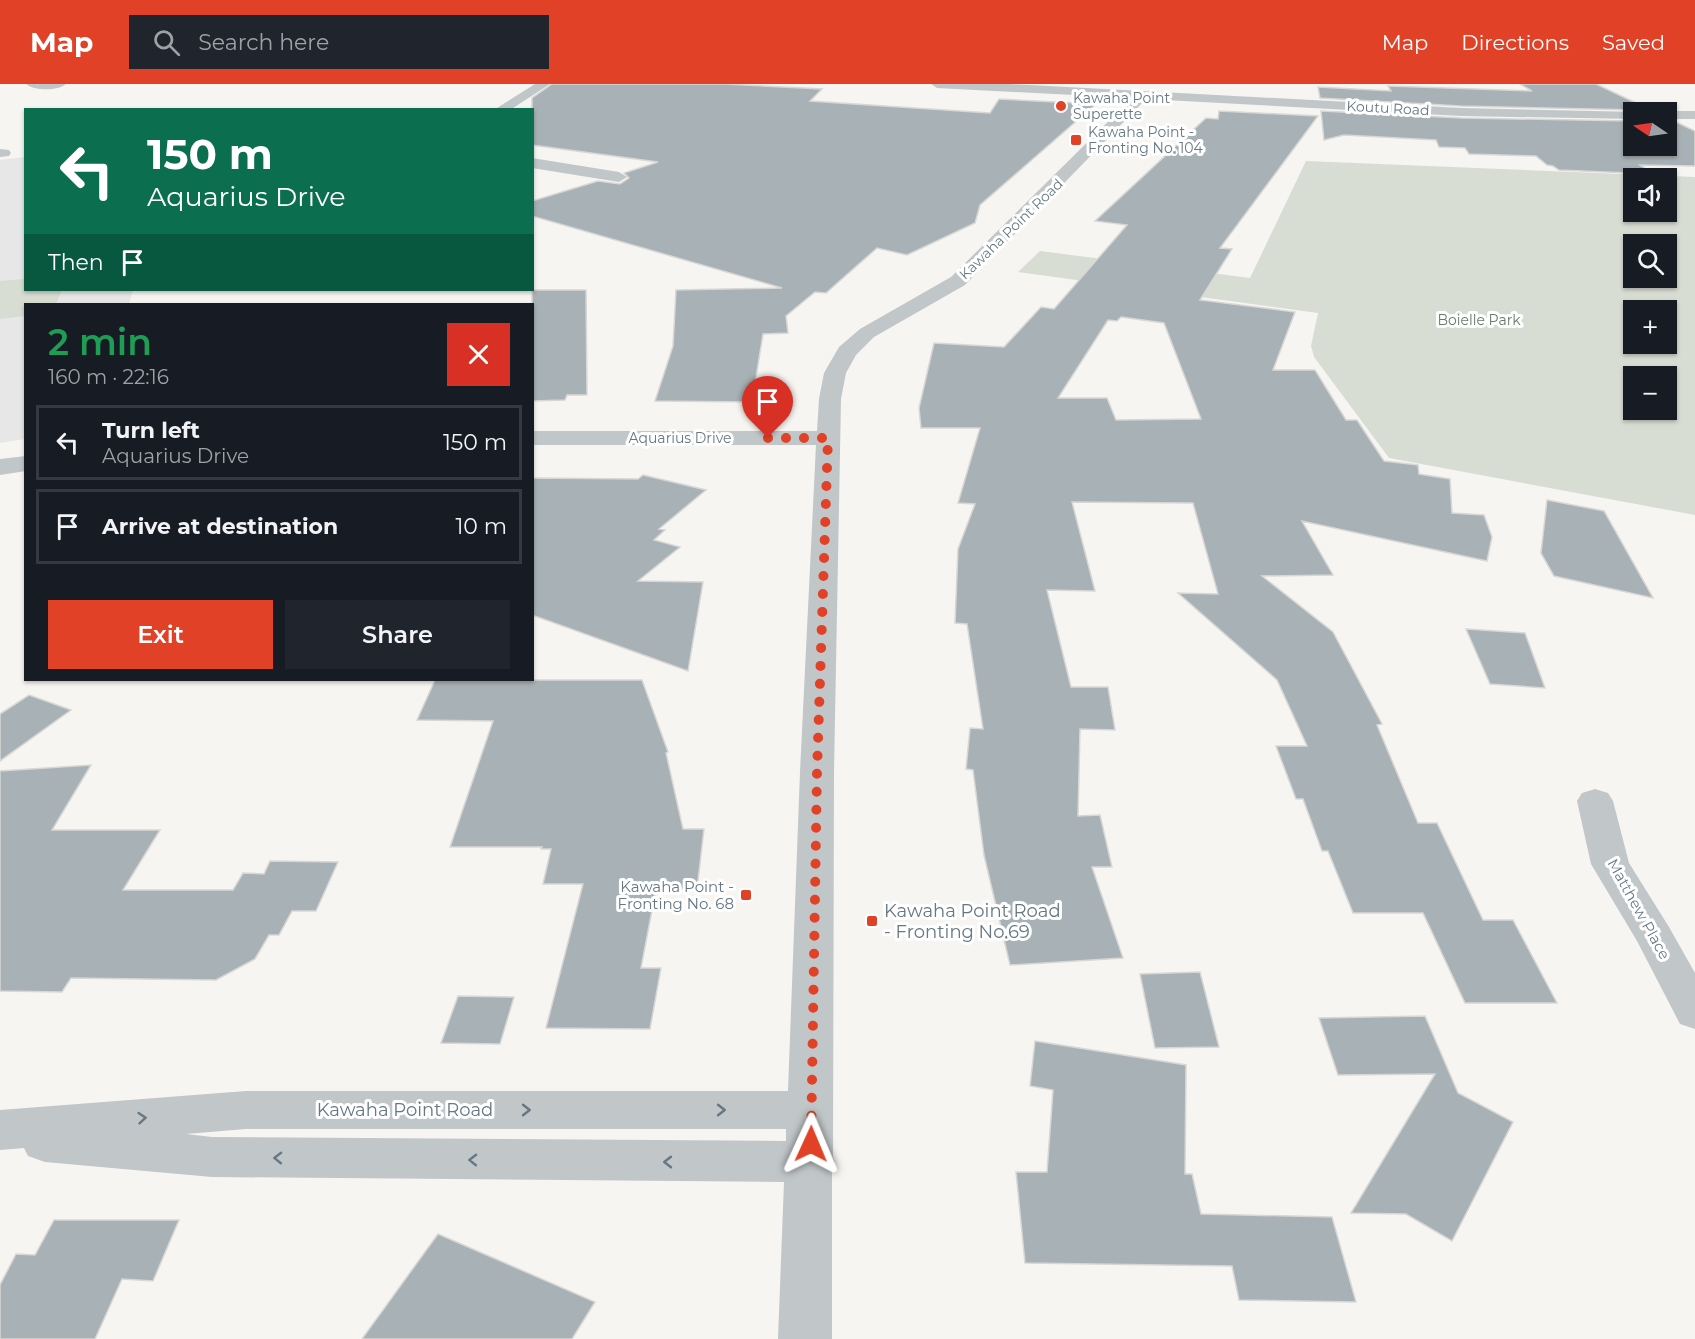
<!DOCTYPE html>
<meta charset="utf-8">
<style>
:root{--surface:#171b24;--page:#20242c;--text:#f1f3f6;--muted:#9ea1a6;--line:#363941;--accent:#e14127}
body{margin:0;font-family:Montserrat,sans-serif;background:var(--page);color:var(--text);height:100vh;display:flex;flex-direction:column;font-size:22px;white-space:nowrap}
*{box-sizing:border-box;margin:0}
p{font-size:20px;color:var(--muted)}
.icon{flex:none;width:33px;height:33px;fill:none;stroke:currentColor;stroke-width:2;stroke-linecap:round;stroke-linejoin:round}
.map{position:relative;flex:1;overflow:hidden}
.drawer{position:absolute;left:24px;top:219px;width:510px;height:378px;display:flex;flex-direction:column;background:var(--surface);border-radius:0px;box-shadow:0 2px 4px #0004}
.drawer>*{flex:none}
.guide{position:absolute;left:24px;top:24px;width:510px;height:183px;border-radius:0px;box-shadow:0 2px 4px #0004;background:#0b6e4f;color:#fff;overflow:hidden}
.needle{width:39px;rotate:283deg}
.tools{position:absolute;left:1623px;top:18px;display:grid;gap:12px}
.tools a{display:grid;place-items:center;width:54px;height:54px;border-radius:0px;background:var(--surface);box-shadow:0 2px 4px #0004;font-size:30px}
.pin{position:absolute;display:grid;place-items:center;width:51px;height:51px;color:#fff;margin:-62px -26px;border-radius:50% 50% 50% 0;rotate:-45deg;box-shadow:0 0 6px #0007}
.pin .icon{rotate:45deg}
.me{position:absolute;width:66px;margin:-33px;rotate:1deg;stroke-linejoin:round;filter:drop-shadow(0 0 4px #0008)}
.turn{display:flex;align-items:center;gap:21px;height:126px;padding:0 24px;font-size:27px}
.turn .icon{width:78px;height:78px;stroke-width:2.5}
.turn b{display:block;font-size:42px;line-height:51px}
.then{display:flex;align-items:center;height:57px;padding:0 24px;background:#0003;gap:12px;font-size:22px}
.round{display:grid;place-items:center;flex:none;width:63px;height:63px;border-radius:0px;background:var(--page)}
.summary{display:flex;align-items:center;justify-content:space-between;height:102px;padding:0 24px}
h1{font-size:36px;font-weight:600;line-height:45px;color:#1e9e55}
.cta{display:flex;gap:12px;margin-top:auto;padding:12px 24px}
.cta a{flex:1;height:69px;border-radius:0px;background:var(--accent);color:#fff;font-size:24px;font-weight:600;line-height:69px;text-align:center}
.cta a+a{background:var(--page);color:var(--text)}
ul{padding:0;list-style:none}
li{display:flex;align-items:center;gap:18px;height:75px;margin:0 12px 9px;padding:0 12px;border:3px solid var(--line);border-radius:0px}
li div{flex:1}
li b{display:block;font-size:22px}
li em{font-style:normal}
header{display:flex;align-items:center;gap:36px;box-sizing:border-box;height:84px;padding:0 30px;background:var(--accent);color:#fff}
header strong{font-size:28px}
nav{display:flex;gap:33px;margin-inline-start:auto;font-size:21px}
.search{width:420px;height:54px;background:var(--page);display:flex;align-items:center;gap:15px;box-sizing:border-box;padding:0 21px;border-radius:0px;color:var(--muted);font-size:22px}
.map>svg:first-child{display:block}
</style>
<header>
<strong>Map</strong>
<div class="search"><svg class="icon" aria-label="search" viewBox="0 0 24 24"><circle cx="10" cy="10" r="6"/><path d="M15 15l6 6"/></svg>Search here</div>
<nav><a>Map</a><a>Directions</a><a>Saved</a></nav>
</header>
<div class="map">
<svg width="1695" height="1255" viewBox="0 0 1695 1255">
<rect width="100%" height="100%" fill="#f6f5f2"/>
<path fill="#e6e7e6" d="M 25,73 L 26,206 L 133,206 L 129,220 L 26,220 L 25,355 L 0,359 L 0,76 Z"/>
<path fill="#d8ddd3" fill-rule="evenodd" d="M 1306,77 L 1695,93 L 1695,431 L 1389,374 L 1314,273 L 1311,262 L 1318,229 L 1018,188 L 1040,167 L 1250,194 ZM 1634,94 L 1666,94 L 1666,128 L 1634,128 ZM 1634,160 L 1666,160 L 1666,194 L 1634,194 ZM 1634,226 L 1666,226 L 1666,260 L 1634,260 ZM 1634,292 L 1666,292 L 1666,326 L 1634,326 Z
M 25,195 L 26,206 L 62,206 L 56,220 L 26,220 L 25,232 L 0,235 L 0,197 Z"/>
<path fill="#a8b1b5" stroke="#d7d7d5" stroke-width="1.5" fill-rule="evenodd" d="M 552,0 L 725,0 L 822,5 L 810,17 L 990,29 L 999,15 L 1096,20 L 980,121 L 975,139 L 907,171 L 877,164 L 826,209 L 815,208 L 786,232 L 788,249 L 763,250 L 752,318 L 655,317 L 673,262 L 676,206 L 782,204 L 532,132 L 532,117 L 598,97 L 620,100 L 629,94 L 624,89 L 658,78 L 532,61 L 532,14 Z
M 1520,0 L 1596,0 L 1655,28 L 1641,28 L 1639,26 L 1461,22 L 1320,14 L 1318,3 L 1391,7 L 1388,2 L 1532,7 Z
M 1219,27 L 1318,32 L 1220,164 L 1232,165 L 1200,216 L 1295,228 L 1273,286 L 1315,286 L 1346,336 L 1357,336 L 1384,377 L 1418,381 L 1419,390 L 1450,395 L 1452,429 L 1484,431 L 1492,453 L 1487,477 L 1302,437 L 1333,491 L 1262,492 L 1333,548 L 1382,640 L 1377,641 L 1418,739 L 1437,739 L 1483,836 L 1513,836 L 1557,919 L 1465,919 L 1423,829 L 1353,829 L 1328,767 L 1322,767 L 1303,715 L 1296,715 L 1276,662 L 1307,662 L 1277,596 L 1178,509 L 1218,510 L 1193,419 L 1072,418 L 1095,507 L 1047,506 L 1071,603 L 1108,603 L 1115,646 L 1080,645 L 1078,732 L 1100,731 L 1112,783 L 1092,783 L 1123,874 L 1010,881 L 984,771 L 973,686 L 966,685 L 970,644 L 983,645 L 967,540 L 955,539 L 958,465 L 975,420 L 958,419 L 980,344 L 921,344 L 919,324 L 934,259 L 1004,263 L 1041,223 L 1054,225 L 1127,141 L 1095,137 L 1206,34 L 1218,35 ZM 1121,233 L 1164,239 L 1201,335 L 1116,336 L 1107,314 L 1058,314 L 1108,236 L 1117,237 Z
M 1321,27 L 1461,34 L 1634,37 L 1634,62 L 1666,62 L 1666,37 L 1674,37 L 1695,47 L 1695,82 L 1640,81 L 1653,90 L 1559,86 L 1553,82 L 1547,81 L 1536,72 L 1469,70 L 1465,64 L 1439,63 L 1436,56 L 1344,51 L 1324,56 Z
M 532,206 L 586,206 L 587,311 L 567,311 L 565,316 L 532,317 Z
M 643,391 L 706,406 L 659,445 L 665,446 L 654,456 L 680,463 L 638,497 L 703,498 L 688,587 L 532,531 L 532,394 L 638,395 Z
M 1547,416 L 1604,427 L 1653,514 L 1554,492 L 1541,469 Z
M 1466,545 L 1525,549 L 1545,604 L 1490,600 Z
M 435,596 L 642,596 L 668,668 L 666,669 L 683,745 L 704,745 L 697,805 L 656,805 L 641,884 L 661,884 L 650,945 L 546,944 L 583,800 L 543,800 L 551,765 L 541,765 L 542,763 L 450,763 L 493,637 L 417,636 Z
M 29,611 L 71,626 L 0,677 L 0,630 Z
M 91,681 L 52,746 L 160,746 L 123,806 L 233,806 L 243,789 L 264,790 L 270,777 L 338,778 L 316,827 L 292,827 L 279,851 L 269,851 L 255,875 L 216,896 L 71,894 L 62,908 L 0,907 L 0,687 Z
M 1200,888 L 1219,963 L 1155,964 L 1140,890 Z
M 458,912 L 514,913 L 500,960 L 441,959 Z
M 1425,932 L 1458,1009 L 1513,1038 L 1452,1157 L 1406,1130 L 1351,1129 L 1435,990 L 1338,991 L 1319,934 Z
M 1035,957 L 1186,981 L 1185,1090 L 1192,1090 L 1201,1130 L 1332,1133 L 1356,1218 L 1239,1216 L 1232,1182 L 1025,1179 L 1016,1088 L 1047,1088 L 1053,1006 L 1030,1002 Z
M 54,1136 L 179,1136 L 153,1197 L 122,1195 L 95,1255 L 0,1255 L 0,1201 L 16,1170 L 35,1171 Z
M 438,1150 L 595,1218 L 572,1255 L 362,1255 Z"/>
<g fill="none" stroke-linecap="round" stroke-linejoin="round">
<path fill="#c1c6c8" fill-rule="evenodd" d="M 26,0 L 66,0 C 58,7 34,7 26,0 Z
M 535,0 L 550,0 L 510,26 L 494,26 Z
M 931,0 L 1009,0 L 1461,24 L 1639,28 L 1634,28 L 1634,35 L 1461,32 L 1146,15 L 965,201 L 874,253 L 856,271 L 846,289 L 841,315 L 834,688 L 833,1073 L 835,1078 L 832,1083 L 832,1255 L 778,1255 L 784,1098 L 212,1093 L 45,1078 L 28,1072 L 24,1064 L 0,1066 L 0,1026 L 246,1007 L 788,1007 L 800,688 L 816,361 L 532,361 L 532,347 L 817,347 L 819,315 L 824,289 L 839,263 L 860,245 L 951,193 L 1132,14 L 937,4 ZM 246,1045 L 786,1045 L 786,1057 L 212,1053 L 186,1050 Z
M 1666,27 L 1695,27 L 1695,35 L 1666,35 L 1666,28 L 1661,28 Z
M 0,65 L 9,66 L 11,69 L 9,72 L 0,73 Z
M 532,74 L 619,88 L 627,93 L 619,98 L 532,84 Z
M 26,372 L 26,387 L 0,391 L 0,375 Z
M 1595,705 L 1608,709 L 1613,717 L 1629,779 L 1669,843 L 1695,889 L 1695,945 L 1680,940 L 1637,857 L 1591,780 L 1577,717 L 1582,709 Z"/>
</g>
<defs><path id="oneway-chevron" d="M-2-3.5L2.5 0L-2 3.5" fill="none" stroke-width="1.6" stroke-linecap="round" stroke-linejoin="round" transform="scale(1.5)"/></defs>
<g stroke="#657883">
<use href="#oneway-chevron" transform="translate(526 1026)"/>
<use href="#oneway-chevron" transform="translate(721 1026)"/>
<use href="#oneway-chevron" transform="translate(142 1034) rotate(-5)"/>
<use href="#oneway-chevron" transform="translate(278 1074) rotate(-179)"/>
<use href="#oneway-chevron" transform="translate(473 1076) rotate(-179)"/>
<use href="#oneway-chevron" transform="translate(668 1078) rotate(180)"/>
</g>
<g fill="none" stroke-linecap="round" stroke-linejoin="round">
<path stroke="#e14127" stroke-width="10" stroke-dasharray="0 18" d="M 768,354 L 828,354 L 817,688 L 811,1060"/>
</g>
<g fill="#e14127" stroke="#fff" stroke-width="2">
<circle cx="1061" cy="22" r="6"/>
<rect x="1070" y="50" width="12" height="12" rx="3"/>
<rect x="740" y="805" width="12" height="12" rx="3"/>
<rect x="866" y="831" width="12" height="12" rx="3"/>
</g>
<g text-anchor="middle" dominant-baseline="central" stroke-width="6" stroke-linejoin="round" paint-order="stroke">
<g font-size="14" fill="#657883" stroke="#fff" text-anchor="start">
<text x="1073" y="14">Kawaha Point<tspan x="1073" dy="16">Superette</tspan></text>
<text x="1088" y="48">Kawaha Point -<tspan x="1088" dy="16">Fronting No. 104</tspan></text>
</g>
<g font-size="14" fill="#657883" stroke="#fff">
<text transform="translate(1388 24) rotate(3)">Koutu Road</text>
<text transform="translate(1011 145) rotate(-44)">Kawaha Point Road</text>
<text x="680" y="354">Aquarius Drive</text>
</g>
<g font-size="14" fill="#6a7a64" stroke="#fff">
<text x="1479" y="236">Boielle Park</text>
</g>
<g font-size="15" fill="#657883" stroke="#fff" text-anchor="end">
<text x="734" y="802">Kawaha Point -<tspan x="734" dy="17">Fronting No. 68</tspan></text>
</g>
<g font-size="15" fill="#657883" stroke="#fff">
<text transform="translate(1639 825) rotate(61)">Matthew Place</text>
</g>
<g font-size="18" fill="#657883" stroke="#fff" text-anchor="start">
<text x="884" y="827">Kawaha Point Road<tspan x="884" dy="21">- Fronting No.69</tspan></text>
</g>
<g font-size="18" fill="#657883" stroke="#fff">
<text x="405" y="1026">Kawaha Point Road</text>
</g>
</g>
</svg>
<div class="tools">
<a><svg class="needle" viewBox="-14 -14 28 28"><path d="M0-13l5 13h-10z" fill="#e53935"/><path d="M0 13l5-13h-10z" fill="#9ea1a6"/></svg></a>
<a><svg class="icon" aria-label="sound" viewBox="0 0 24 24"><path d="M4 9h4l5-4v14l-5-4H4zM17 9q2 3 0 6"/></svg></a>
<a><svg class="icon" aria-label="search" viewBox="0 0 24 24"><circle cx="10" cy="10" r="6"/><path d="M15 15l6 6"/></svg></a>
<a>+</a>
<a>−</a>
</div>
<div class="pin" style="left:768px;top:354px;background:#d93025"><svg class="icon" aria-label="arrive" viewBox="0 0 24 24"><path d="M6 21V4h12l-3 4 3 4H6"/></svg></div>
<svg class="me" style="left:811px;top:1060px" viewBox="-20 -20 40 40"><path d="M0-17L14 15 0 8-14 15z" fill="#e14127" stroke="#fff" stroke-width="4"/></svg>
<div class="guide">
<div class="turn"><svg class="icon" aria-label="left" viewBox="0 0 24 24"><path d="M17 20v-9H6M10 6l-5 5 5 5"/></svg><div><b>150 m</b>Aquarius Drive</div></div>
<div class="then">Then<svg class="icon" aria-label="arrive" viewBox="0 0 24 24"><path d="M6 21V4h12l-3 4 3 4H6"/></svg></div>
</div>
<section class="drawer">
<div class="summary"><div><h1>2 min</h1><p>160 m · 22:16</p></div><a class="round" style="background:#d93025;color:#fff"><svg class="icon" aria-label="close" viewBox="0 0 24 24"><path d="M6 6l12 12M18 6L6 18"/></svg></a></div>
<ul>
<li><svg class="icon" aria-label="left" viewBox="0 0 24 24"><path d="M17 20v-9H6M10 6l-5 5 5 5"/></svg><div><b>Turn left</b><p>Aquarius Drive</p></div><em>150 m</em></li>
<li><svg class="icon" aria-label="arrive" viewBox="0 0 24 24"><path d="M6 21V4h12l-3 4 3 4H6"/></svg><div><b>Arrive at destination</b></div><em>10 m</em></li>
</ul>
<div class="cta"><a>Exit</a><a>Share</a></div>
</section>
</div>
